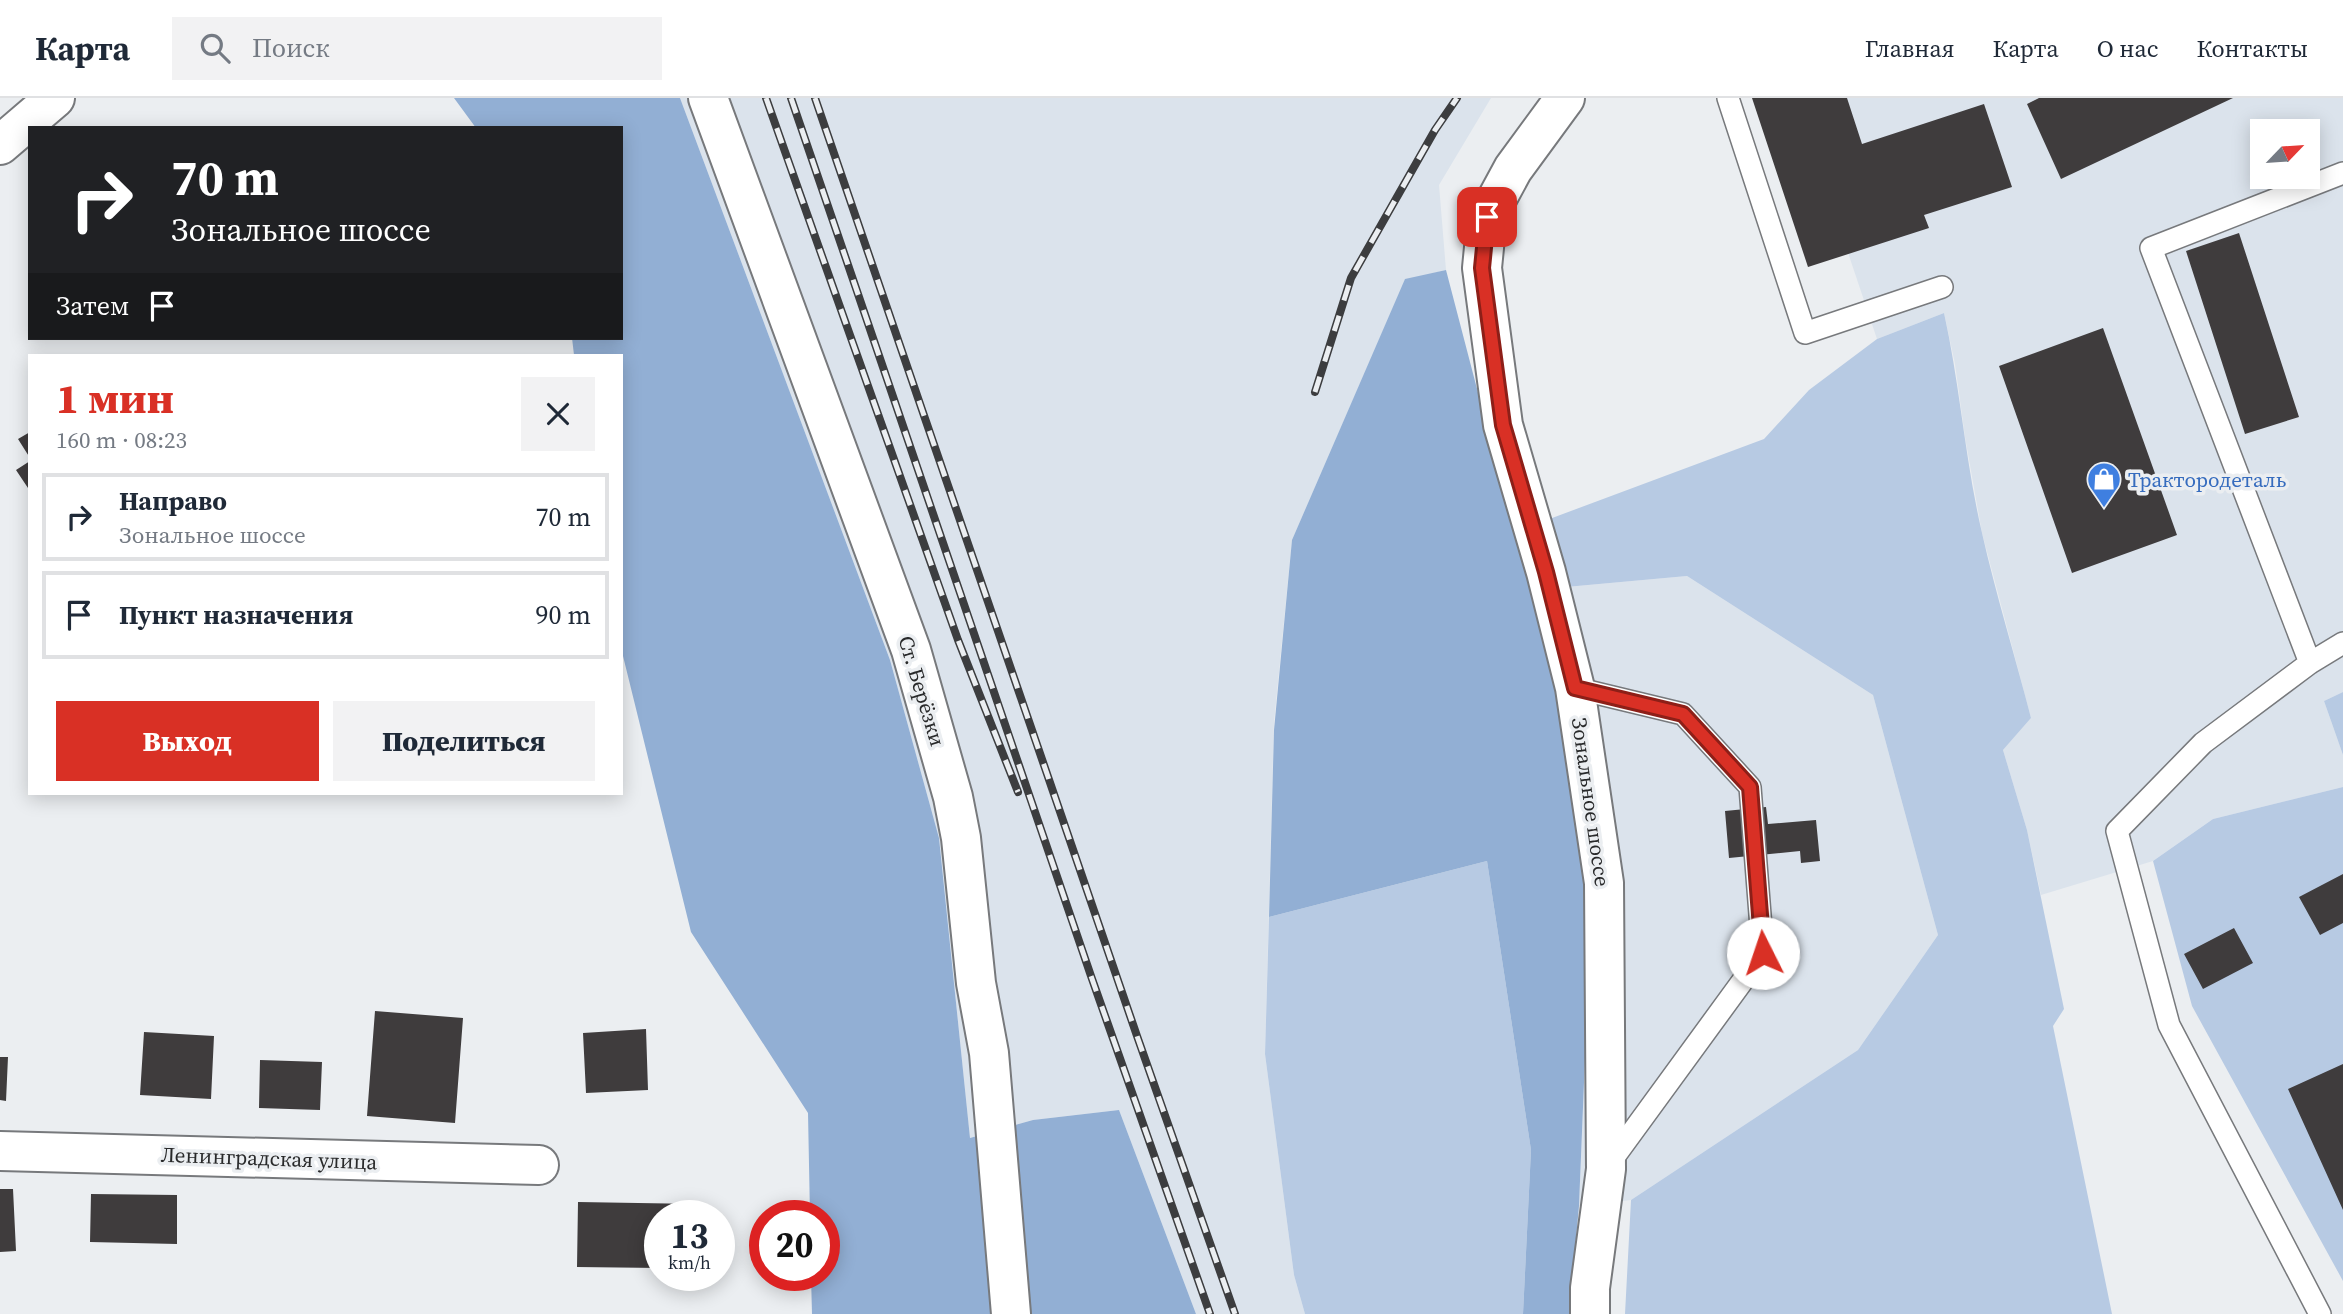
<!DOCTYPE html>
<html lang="ru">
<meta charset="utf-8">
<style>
:root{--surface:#fff;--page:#f2f2f3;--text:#1f2937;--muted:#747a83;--line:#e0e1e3;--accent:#d93025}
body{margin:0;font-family:"Source Serif 4",serif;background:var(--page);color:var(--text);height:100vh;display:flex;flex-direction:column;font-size:26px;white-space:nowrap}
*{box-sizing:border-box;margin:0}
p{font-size:23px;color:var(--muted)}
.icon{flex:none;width:38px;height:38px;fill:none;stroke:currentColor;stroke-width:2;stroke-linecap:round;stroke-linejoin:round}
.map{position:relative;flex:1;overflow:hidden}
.sheet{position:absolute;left:28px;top:256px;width:595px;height:441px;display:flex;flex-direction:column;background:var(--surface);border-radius:0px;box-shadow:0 4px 18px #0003}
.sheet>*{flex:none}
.guide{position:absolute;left:28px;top:28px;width:595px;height:214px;border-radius:0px;box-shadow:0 4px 18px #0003;background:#202124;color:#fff;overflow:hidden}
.needle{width:46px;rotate:65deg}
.tools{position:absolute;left:2250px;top:21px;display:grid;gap:14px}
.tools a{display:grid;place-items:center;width:70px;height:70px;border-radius:0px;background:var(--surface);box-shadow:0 4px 18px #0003;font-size:35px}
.speed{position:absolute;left:644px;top:1102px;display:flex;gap:14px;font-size:35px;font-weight:700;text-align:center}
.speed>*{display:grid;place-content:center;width:91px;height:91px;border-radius:50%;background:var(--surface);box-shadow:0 4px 18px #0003;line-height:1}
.speed small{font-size:18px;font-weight:400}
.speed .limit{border:10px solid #d22;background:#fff;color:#111}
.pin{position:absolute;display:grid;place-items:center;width:60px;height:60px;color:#fff;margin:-30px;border-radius:14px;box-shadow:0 4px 10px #0006}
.me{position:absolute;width:77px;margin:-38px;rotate:356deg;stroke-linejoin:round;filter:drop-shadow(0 0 5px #0008)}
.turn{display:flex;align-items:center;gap:24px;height:147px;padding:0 28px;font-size:32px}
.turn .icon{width:91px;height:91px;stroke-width:2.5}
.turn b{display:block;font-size:49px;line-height:60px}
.then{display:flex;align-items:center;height:66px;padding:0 28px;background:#0003;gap:14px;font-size:26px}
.round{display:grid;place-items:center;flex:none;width:74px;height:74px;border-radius:0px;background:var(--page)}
.summary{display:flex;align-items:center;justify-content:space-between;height:119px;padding:0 28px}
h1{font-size:42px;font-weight:800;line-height:52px;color:var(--accent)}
.cta{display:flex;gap:14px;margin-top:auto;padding:14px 28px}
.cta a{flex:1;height:80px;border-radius:0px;background:var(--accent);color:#fff;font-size:28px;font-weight:800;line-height:80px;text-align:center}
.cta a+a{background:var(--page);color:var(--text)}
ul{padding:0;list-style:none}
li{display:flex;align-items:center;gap:21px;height:88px;margin:0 14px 10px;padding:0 14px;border:4px solid var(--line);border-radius:0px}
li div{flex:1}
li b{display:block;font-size:26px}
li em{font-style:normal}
header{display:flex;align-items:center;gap:42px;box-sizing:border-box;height:98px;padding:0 35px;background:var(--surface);border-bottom:2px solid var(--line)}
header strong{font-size:33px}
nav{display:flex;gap:38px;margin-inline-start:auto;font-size:24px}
.search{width:490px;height:63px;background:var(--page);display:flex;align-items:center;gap:18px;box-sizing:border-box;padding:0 24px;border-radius:0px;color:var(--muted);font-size:26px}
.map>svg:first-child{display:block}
</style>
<header>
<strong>Карта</strong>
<div class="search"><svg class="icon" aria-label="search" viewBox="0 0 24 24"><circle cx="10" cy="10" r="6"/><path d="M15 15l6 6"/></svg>Поиск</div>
<nav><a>Главная</a><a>Карта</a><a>О нас</a><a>Контакты</a></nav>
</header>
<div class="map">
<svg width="2343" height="1216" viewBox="0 0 2343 1216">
<rect width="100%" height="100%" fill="#ebeef1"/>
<path fill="#dbe3ec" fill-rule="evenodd" d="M 680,0 L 1491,0 L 1439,87 L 1446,172 L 1405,182 L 1292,442 L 1274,625 L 1265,956 L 1294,1177 L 1305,1216 L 1196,1216 L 1119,1012 L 1033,1022 L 970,1040 L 939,740 L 890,562 Z
M 1796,0 L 2343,0 L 2343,594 L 2324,603 L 2343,657 L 2343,689 L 2213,721 L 2153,763 L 2041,797 L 2027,732 L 2003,652 L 2031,620 L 1982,435 L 1965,339 L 1955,266 L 1944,215 L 1877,241 ZM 2263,33 L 2308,33 L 2308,79 L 2263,79 Z
M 1687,478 L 1873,597 L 1938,837 L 1858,952 L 1631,1102 L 1579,1108 L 1592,787 L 1544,491 Z"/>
<path fill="#b7cae3" d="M 1944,215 C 1960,287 1965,362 1982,435 C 1996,497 2015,558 2031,620 L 2003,652 L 2027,732 L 2064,911 L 2053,928 L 2112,1216 L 1625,1216 L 1631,1102 L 1858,952 L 1938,837 L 1873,597 L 1687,478 L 1544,491 L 1528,429 L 1764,341 L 1809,292 L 1877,241 Z
M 2343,594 L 2343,657 L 2324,603 Z
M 2343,689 L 2343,1183 L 2192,908 L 2153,763 L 2213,721 Z
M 1487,763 L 1531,1052 L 1523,1216 L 1305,1216 L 1294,1177 L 1265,956 L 1269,819 Z"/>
<path fill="#92afd4" d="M 454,0 L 680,0 L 890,562 L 939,740 L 970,1040 L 1033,1022 L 1119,1012 L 1196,1216 L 812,1216 L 811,1178 L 824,1178 L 824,1118 L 810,1118 L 808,1015 L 691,834 L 623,558 L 621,547 L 621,257 L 574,257 L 572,240 L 621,240 L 621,30 L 476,30 Z
M 1446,172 L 1482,310 L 1528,429 L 1592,787 L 1579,1108 L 1569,1216 L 1523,1216 L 1531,1052 L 1487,763 L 1269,819 L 1274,632 L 1292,442 L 1405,181 Z"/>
<path fill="#3f3c3d" d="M 1752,0 L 1847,0 L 1862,46 L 1984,6 L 2012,89 L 1924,117 L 1929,130 L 1808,169 Z
M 2039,0 L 2233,0 L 2061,81 L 2027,6 Z
M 2239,135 L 2299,319 L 2245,336 L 2186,153 Z
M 2103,230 L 2177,437 L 2072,475 L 1999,268 Z
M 30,334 L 30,360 L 18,341 Z
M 30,363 L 30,393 L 16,372 Z
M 1766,709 L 1768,726 L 1816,722 L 1820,763 L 1801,765 L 1800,753 L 1729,760 L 1725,713 Z
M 2343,776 L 2343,825 L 2320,837 L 2299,799 Z
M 2234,830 L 2253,865 L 2203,891 L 2184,856 Z
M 375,913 L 463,920 L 455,1025 L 367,1018 Z
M 646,931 L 648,992 L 586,995 L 583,935 Z
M 144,934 L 214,938 L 211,1001 L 140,997 Z
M 0,959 L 8,959 L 6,1003 L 0,1002 Z
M 260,962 L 322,964 L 320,1012 L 259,1010 Z
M 2343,966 L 2343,1112 L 2288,991 Z
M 0,1091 L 13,1091 L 16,1153 L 0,1154 Z
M 91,1096 L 177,1097 L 177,1146 L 90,1144 Z
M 578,1104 L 698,1106 L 698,1118 L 660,1118 L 660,1170 L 577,1169 Z"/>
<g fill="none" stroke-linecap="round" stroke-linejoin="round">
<g stroke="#77797c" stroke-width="24">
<path id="lane" d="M 1728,0 L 1805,235 L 1942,189
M 2310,565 L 2151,150 L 2343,75
M 1575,590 L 1683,616 L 1750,689 L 1763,855 L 1609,1066
M 2320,1216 L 2169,927 L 2117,733 L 2203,645 L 2310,565 L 2343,545"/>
</g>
<g stroke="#77797c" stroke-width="42">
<path id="street" d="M 708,0 L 911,552 L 953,699 L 961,740 L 976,885 L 989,955 L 1011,1216
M 1565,0 L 1513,71 L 1487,119 L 1482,170 L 1503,327 L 1546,474 L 1575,590 L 1604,785 L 1606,1071 L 1590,1190 L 1590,1216
M 0,47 L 55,0
M 0,1053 L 539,1067"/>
</g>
<use href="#lane" stroke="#fff" stroke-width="21"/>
<use href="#street" stroke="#fff" stroke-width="38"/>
<g stroke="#3c3d3f" stroke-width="8">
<path id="rail" d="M 766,0 L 958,542 L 1018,694
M 791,0 L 1091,878 L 1210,1216
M 815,0 L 1137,938 L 1235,1216
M 1315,294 L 1351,180 L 1435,32 L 1457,0"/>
</g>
<use href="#rail" stroke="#ebeef1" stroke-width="5" stroke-dasharray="16" stroke-linecap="butt"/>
</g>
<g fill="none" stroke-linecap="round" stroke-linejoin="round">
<g stroke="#8d1f18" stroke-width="18">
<path id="route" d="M 1487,119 L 1482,170 L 1503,327 L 1546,474 L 1575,590 L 1683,616 L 1750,689 L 1763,855"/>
</g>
<use href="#route" stroke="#d93025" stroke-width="12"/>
</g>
<defs>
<g id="shop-pin" transform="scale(1.75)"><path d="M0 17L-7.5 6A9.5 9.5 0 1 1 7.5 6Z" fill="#3f7fe0" stroke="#ebeef1"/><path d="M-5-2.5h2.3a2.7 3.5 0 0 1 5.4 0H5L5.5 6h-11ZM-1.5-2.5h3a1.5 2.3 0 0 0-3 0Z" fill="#fff"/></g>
</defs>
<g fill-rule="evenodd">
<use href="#shop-pin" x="2104" y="381"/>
</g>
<g text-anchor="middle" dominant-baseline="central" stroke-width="7" stroke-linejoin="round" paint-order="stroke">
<g font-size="21" fill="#366cbe" stroke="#ebeef1" text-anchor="start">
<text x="2128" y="381">Трактородеталь</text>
</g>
<g font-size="21" fill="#28292a" stroke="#ebeef1">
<text transform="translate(922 593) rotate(73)">Ст. Берёзки</text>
<text transform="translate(1591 704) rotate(82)">Зональное шоссе</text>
<text transform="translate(269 1060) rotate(2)">Ленинградская улица</text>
</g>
</g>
</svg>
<div class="tools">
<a><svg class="needle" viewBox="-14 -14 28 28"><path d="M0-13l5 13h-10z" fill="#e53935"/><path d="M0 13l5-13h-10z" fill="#747a83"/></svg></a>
</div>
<div class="speed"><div>13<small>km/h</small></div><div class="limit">20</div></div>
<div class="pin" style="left:1487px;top:119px;background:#d93025"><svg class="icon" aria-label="arrive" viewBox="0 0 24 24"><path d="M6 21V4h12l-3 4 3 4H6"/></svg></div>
<svg class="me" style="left:1763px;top:855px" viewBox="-20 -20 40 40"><circle r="19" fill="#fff"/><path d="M0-13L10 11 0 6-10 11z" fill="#d93025"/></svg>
<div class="guide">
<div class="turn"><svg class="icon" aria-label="right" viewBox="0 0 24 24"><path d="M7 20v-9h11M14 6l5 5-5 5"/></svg><div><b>70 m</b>Зональное шоссе</div></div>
<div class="then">Затем<svg class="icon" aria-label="arrive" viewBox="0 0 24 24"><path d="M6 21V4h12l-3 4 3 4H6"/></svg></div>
</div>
<section class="sheet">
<div class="summary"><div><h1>1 мин</h1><p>160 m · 08:23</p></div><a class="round"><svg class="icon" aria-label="close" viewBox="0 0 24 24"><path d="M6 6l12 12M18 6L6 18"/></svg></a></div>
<ul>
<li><svg class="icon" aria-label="right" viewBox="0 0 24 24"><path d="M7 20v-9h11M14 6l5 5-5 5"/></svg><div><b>Направо</b><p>Зональное шоссе</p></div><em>70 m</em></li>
<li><svg class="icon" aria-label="arrive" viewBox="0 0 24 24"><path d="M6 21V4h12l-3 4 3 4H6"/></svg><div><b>Пункт назначения</b></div><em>90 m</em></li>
</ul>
<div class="cta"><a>Выход</a><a>Поделиться</a></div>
</section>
</div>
